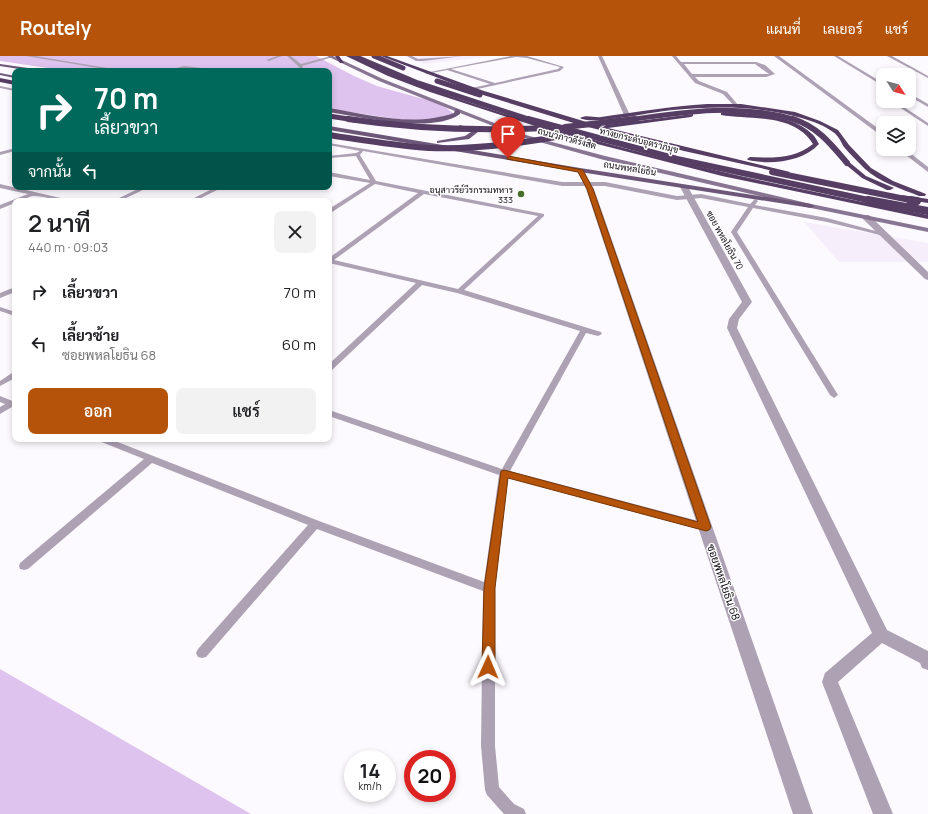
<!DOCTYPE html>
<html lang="th">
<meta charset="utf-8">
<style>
:root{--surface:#fff;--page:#f2f2f2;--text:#202124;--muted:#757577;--accent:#b45309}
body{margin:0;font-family:Manrope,Sarabun,sans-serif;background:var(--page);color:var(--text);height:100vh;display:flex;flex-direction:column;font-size:15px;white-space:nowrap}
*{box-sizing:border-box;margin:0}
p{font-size:13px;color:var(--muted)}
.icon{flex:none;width:22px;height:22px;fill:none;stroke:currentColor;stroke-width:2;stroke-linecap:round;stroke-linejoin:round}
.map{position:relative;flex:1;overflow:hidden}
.side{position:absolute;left:12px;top:142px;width:320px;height:244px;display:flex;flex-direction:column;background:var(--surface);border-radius:8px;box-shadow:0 2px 6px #0003}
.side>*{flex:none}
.top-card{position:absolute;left:12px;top:12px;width:320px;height:122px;border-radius:8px;box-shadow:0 2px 6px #0003;background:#00695c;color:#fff;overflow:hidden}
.needle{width:26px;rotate:126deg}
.fabs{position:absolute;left:876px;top:12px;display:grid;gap:8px}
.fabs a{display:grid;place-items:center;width:40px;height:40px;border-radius:8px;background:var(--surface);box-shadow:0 2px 6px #0003;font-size:20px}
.speed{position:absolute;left:344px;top:694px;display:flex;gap:8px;font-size:20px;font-weight:700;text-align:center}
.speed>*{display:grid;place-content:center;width:52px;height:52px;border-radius:50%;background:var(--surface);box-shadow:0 2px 6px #0003;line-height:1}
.speed small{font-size:10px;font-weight:400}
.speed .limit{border:6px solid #d22;background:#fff;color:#111}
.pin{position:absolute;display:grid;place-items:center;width:34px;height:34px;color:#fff;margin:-41px -17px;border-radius:50% 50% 50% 0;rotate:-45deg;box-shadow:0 0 4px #0007}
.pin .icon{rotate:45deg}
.me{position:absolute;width:44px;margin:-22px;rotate:1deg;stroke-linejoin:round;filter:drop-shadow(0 0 3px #0008)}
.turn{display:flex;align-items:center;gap:14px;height:84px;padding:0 16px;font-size:18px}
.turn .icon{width:52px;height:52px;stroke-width:2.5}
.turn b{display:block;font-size:28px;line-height:34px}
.then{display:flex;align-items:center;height:38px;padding:0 16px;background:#0003;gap:8px;font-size:15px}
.round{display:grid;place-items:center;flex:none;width:42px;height:42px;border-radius:8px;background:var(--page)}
.overview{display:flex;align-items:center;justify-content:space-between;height:68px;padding:0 16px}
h1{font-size:24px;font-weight:600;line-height:30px}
.button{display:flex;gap:8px;margin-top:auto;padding:8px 16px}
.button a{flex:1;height:46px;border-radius:8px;background:var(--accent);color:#fff;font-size:16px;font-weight:600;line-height:46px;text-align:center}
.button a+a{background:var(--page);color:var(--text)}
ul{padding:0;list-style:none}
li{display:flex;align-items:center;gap:12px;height:52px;padding:0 16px}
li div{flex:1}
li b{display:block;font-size:15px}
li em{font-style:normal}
header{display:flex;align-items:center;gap:24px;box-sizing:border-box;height:56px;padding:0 20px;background:var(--accent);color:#fff}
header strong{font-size:19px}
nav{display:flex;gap:22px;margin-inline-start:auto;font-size:14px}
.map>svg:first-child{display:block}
</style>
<header>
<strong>Routely</strong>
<nav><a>แผนที่</a><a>เลเยอร์</a><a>แชร์</a></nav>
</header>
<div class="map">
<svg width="928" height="758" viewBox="0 0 928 758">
<rect width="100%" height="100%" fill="#fdfaff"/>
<path fill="#f6effb" d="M 404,0 L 494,0 L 424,8 Z
M 804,166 L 928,187 L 928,206 L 839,206 Z"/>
<path fill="#dec3ee" d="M 0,0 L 316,0 L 354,20 L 377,30 L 416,41 L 439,46 L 454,58 L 434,64 L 405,64 L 329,53 L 329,15 L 68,15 L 0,5 Z
M 0,613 L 251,758 L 0,758 Z"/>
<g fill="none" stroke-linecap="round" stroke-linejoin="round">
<path fill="#ada1b4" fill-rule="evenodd" d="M 26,0 L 35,0 L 125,15 L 116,15 Z
M 277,0 L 282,0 L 269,5 L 266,4 Z
M 287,0 L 291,0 L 301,8 L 331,0 L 333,1 L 302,10 L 305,15 L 301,15 L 298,10 Z
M 407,0 L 412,0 L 418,3 L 463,0 L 423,5 L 416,5 Z
M 511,0 L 527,0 L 564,11 L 560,15 L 473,34 L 472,32 L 490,28 L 447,14 L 427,18 L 425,17 ZM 516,1 L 527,2 L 560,11 L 558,13 L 495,27 L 451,13 Z
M 834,0 L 838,0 L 883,27 L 883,30 Z
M 887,0 L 892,0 L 928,20 L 928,22 Z
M 184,10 L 219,14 L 221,15 L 184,12 L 165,15 Z
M 0,30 L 15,33 L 15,35 L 0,32 Z
M 909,37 L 928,48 L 928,51 L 909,40 Z
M 890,45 L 895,45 L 928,67 L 928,70 Z
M 329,87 L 562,126 L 605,126 L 677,140 L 701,138 L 750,148 L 755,143 L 758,145 L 755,149 L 827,162 L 887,178 L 884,180 L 827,166 L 753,152 L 737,176 L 838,339 L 834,342 L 830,339 L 731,176 L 748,151 L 701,142 L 677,144 L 605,130 L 562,130 L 363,95 L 360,99 L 376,125 L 544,158 L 544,160 L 464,234 L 601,276 L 602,278 L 598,280 L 586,277 L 510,415 L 706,467 L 710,468 L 711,471 L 710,474 L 706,475 L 508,421 L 495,532 L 495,690 L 499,731 L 514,748 L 524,753 L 526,758 L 504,758 L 487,739 L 485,734 L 481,690 L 483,535 L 317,473 L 206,601 L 202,602 L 198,601 L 196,597 L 198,593 L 308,469 L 152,407 L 28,513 L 24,514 L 20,513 L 19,510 L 20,507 L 144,403 L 99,385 L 97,383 L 110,383 L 319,465 L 484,526 L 499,419 L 329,360 L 329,354 L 502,413 L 580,275 L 457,237 L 422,229 L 332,314 L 329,314 L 329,308 L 416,227 L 329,207 L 329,202 L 418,137 L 375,128 L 329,158 L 329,153 L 370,127 L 329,120 L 329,116 L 370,124 L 356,100 L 329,102 L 329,100 L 356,97 L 360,95 L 329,89 ZM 424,138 L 538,160 L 458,233 L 334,204 Z
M 15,92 L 15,95 L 0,99 L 0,96 Z
M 0,128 L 65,143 L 68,145 C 58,145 39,139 33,140 C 27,141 22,145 15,145 L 15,147 L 0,153 L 0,149 L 28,138 L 0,132 Z
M 142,131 L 149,131 L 120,145 L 113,145 Z
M 216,131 L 223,131 L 195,145 L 188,145 Z
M 15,231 L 15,236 L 0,242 L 0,237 Z
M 0,251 L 15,256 L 15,260 L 0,255 Z
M 12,317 L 15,317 L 15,322 L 0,330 L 0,325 Z
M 0,340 L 15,346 L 15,352 L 12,351 L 0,358 L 0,351 L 5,348 L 0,346 Z"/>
<path fill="#ada1b4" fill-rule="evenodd" d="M 598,0 L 602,0 L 630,59 L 629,60 L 624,59 Z
M 672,0 L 676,0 L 681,6 L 756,6 L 765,9 L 775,18 L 766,21 L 695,21 L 699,25 L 727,36 L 739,50 L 736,52 L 723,38 L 695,27 ZM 684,8 L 755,8 L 769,18 L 692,18 Z
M 774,0 L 779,0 L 883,76 L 883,81 Z
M 898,93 L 905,93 L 928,111 L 928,116 Z
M 578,113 L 582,113 L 594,133 L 813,758 L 793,758 L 586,133 L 577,114 Z
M 681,129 L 687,129 L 688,131 L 752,246 L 739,263 L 737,272 L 887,574 L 928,595 L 928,614 L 922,612 L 920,607 L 882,587 L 838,626 L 893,758 L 873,758 L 822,626 L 825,617 L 872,577 L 727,272 L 729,263 L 742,246 L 680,131 Z
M 863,159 L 869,159 L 928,216 L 928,224 L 925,223 L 863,163 Z"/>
<path fill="#887592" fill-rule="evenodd" d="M 327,0 L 333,0 L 383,23 L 522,78 L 605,100 L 811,148 L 928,172 L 928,176 L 811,152 L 604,104 L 518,80 L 379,25 Z"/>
<path fill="#6d5779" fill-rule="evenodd" d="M 0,8 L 42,14 L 44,15 L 32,15 L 0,10 Z
M 0,17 L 15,20 L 15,22 L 0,19 Z
M 329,52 C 370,59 414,71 454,57 L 455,54 L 457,53 L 460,55 L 460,58 C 433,78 360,61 329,56 Z
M 460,69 L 474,73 L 478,76 L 469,83 L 437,87 L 437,85 L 465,80 L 471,76 L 458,72 L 457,71 Z
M 329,70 L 580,112 L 811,148 L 815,150 L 811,152 L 580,116 L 329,74 Z"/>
<path fill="#563d63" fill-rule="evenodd" d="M 335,0 L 339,0 L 344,7 L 340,7 Z
M 346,0 L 352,0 C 413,29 477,50 542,69 C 669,107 798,133 928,159 L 928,163 L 722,120 L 566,80 L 430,36 L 388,20 Z
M 381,0 L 387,0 L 484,35 L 603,71 L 606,69 L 693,58 L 693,60 L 691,61 L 608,72 L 790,116 L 787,118 L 684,95 L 580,69 L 480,38 Z
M 0,22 L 15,25 L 15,29 L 0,26 Z
M 707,48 L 741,48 L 795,56 L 820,65 L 838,74 L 849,89 L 871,112 L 893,125 L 926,138 L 925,140 L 919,140 C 902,133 879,126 865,113 C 858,106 850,98 844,91 C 841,86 838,79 833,76 C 814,61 765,53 740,52 C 718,51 695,52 673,54 C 655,55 592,70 580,62 C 586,58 595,62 601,61 C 637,56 671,50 707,48 Z
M 723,56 C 749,57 793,58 812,78 C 815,80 817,85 819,88 C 803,106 770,109 748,104 L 747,103 L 750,101 C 772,102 795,103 813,88 C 794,57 751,64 721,59 L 721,57 Z
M 845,106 L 849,106 L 866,120 L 894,132 L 890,134 L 887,134 L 862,122 L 845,108 Z
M 902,139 L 928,143 L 928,147 L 902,143 Z"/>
<path stroke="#563d63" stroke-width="5" d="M 354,0 L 418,27 L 531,64
M 374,0 L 403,12
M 437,25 L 480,39
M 329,60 L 355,64
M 628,64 C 683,56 742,47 796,64"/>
<path stroke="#563d63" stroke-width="6" d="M 348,63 C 414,73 480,75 547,72
M 528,63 L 677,103 L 873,145
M 793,63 C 818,71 831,88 847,107
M 565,71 L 635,63
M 329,79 C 362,84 396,90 429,92 C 477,94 525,87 572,78
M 772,116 L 915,145"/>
<path stroke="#563d63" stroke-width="8" d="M 868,144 L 928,155
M 910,144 L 917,145"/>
</g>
<path fill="#b45309" stroke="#753606" d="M 508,100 L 583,114 L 593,133 L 711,471 L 709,474 L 706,475 L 508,422 L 495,532 L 495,611 L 493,615 L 488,616 L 484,615 L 482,611 L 484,532 L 501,415 L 504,414 L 698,466 L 587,133 L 578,116 L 507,103 Z"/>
<circle fill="#486f29" stroke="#fff" stroke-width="1.5" cx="521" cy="138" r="4"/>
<g text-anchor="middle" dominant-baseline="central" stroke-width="3" stroke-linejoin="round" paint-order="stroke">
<g font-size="9" fill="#110c14" stroke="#fff">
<text transform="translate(567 82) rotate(15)">ถนนวิภาวดีรังสิต</text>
<text transform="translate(639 84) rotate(14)">ทางยกระดับอุตราภิมุข</text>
<text transform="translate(630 112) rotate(9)">ถนนพหลโยธิน</text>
<text transform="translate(725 184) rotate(61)">ซอย พหลโยธิน 70</text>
</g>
<g font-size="9" fill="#110c14" stroke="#fff" text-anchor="end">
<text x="513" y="133">อนุสาวรีย์วีรกรรมทหาร<tspan x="513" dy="10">333</tspan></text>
</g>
<g font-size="11" fill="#110c14" stroke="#fff">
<text transform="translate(724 526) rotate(71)">ซอยพหลโยธิน 68</text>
</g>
</g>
</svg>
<div class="fabs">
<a><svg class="needle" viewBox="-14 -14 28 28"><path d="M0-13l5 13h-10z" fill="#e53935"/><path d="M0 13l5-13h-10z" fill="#757577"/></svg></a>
<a><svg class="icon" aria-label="layers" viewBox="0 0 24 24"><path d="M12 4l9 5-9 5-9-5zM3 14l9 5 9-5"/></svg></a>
</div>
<div class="speed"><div>14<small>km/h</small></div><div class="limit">20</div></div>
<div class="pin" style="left:508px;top:102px;background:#d93025"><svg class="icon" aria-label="arrive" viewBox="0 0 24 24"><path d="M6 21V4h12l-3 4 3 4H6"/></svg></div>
<svg class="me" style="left:488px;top:611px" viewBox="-20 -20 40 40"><path d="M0-17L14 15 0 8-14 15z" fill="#b45309" stroke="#fff" stroke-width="4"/></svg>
<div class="top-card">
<div class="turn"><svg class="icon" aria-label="right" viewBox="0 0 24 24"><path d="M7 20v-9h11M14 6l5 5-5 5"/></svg><div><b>70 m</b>เลี้ยวขวา</div></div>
<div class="then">จากนั้น<svg class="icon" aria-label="left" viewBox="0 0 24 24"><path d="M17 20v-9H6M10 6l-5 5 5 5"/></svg></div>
</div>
<section class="side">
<div class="overview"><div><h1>2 นาที</h1><p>440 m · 09:03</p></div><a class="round"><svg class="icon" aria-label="close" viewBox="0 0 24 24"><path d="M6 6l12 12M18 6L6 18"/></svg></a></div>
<ul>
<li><svg class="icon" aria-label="right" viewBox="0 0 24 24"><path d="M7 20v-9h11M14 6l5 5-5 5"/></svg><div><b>เลี้ยวขวา</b></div><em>70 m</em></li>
<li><svg class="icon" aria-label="left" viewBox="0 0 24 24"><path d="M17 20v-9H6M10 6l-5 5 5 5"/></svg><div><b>เลี้ยวซ้าย</b><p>ซอยพหลโยธิน 68</p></div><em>60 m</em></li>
</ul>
<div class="button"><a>ออก</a><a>แชร์</a></div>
</section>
</div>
